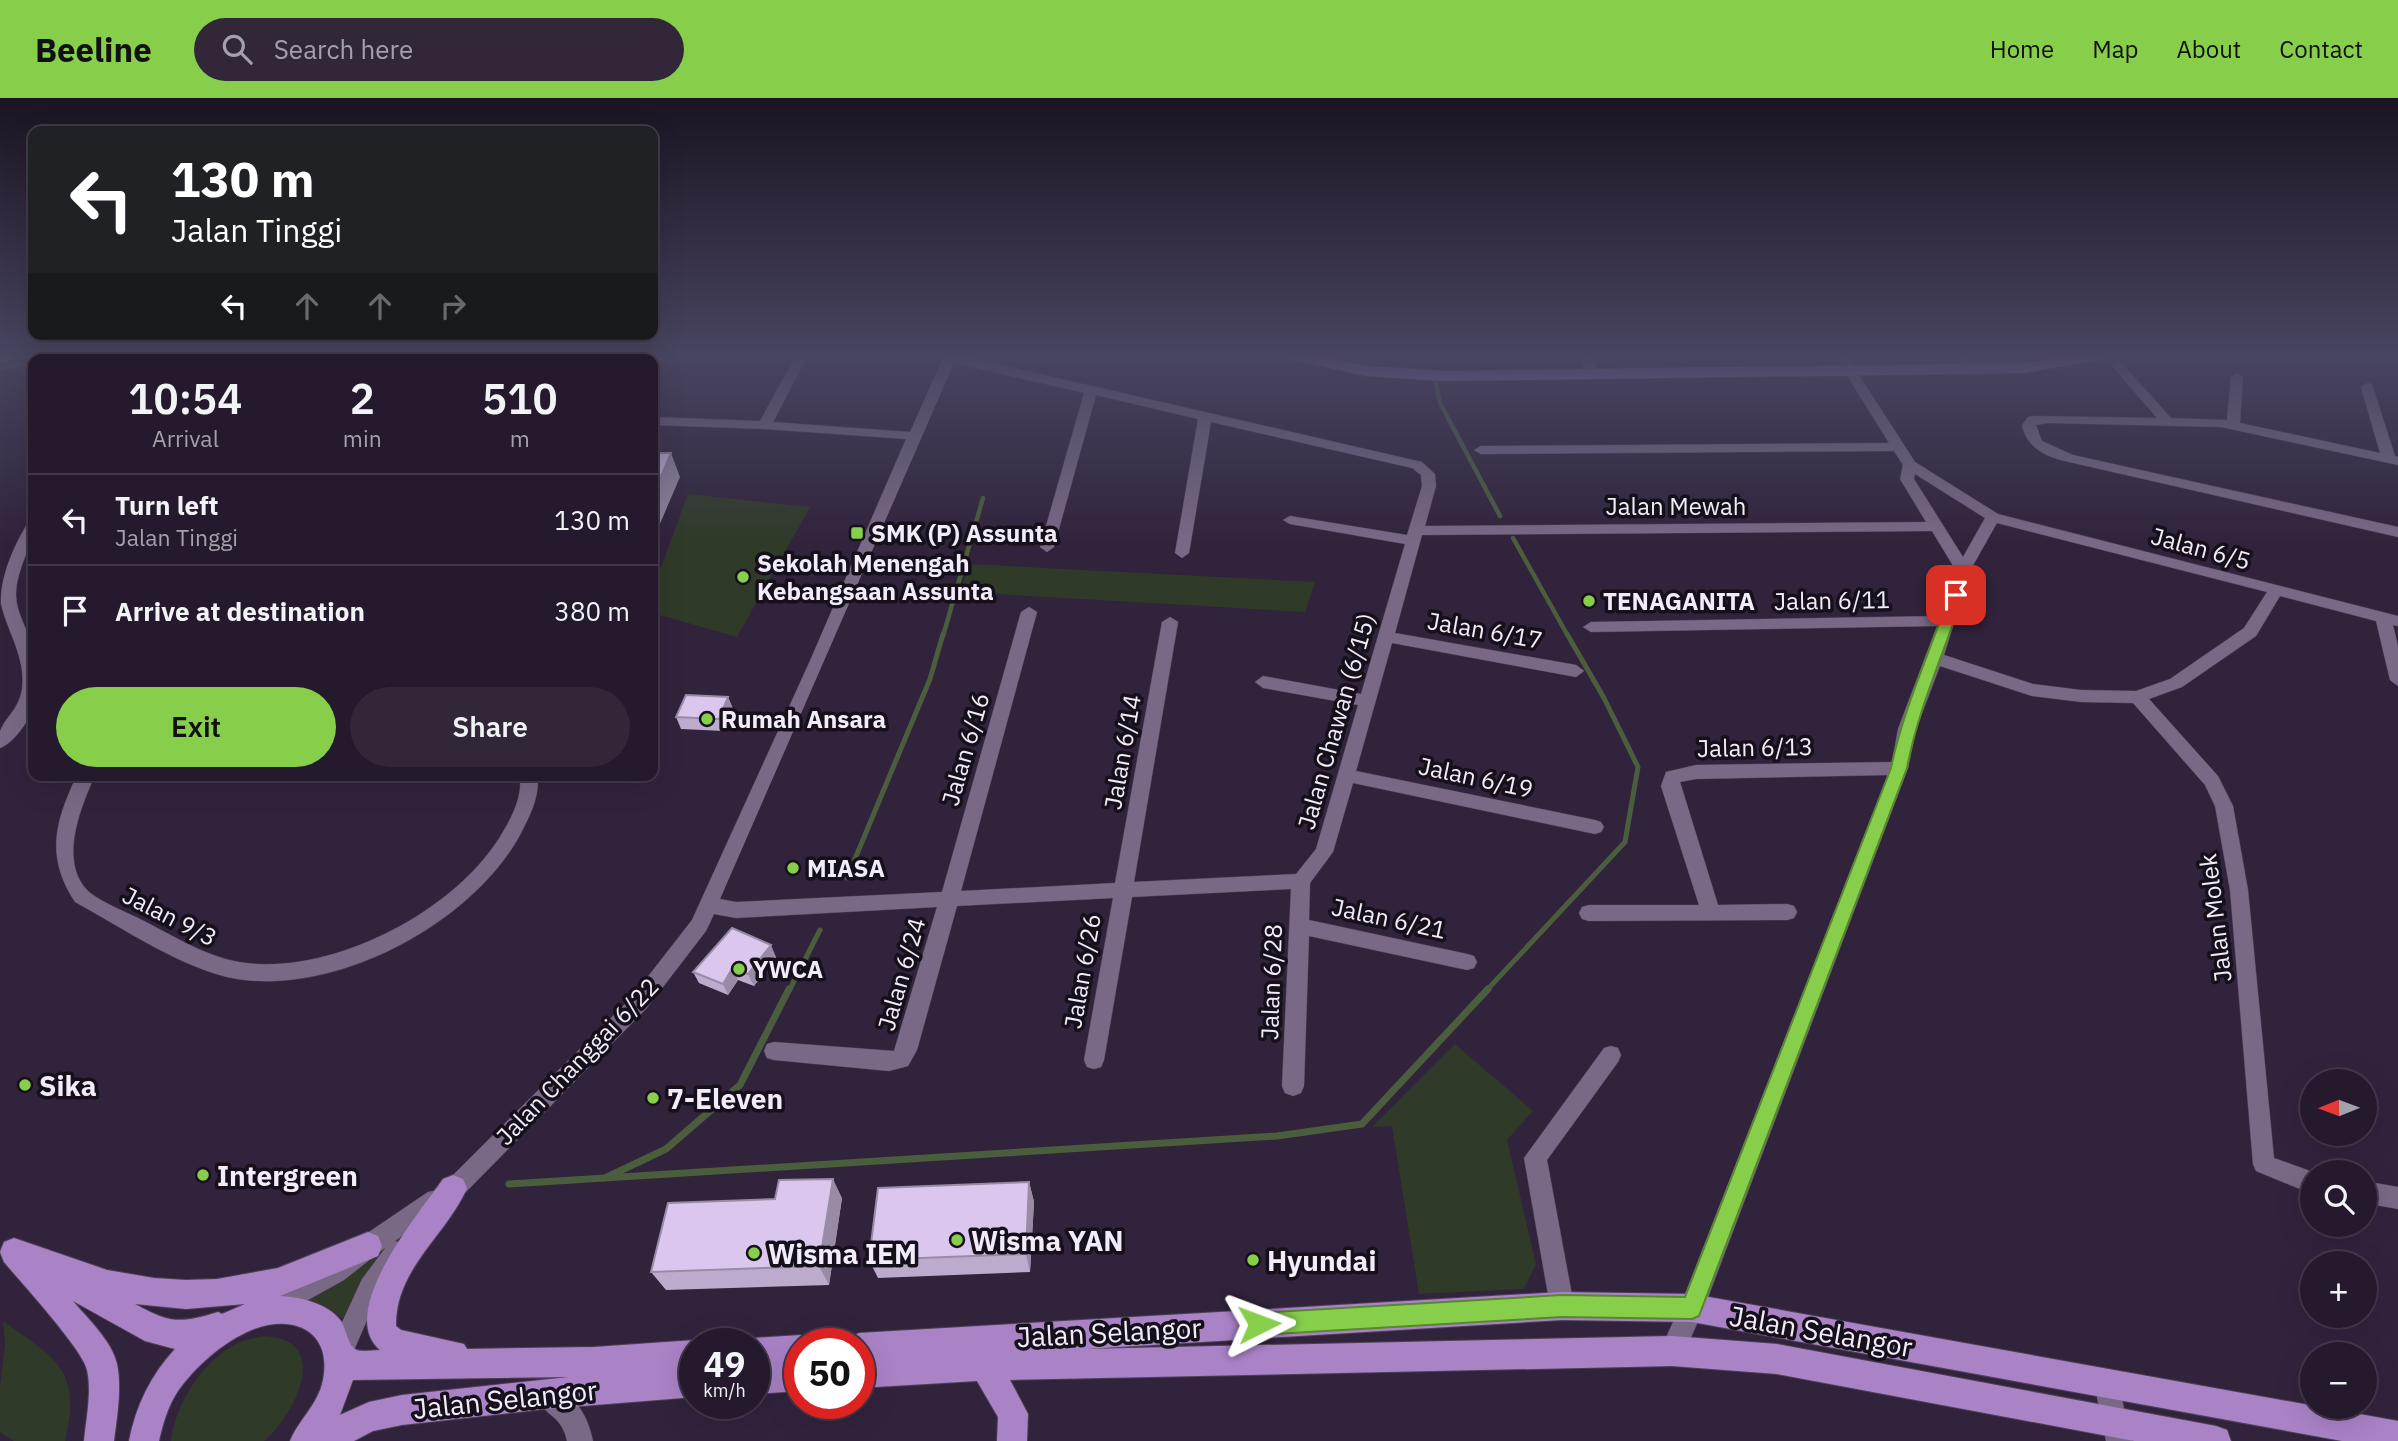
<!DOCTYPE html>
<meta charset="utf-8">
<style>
:root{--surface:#251a2d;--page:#312739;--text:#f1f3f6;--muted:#a3a1aa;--line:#423849;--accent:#87cf4a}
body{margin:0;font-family:"IBM Plex Sans",sans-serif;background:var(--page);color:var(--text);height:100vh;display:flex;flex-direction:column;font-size:26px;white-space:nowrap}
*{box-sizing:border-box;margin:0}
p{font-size:23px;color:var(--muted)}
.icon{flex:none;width:38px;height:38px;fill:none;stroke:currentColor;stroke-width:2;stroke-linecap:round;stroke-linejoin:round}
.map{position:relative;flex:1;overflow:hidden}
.side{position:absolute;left:28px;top:256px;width:630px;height:427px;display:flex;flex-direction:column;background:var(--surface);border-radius:14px;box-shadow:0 7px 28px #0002,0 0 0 2px var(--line)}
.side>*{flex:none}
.top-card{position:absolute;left:28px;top:28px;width:630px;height:214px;border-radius:14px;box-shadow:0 7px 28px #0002,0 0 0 2px var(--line);background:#202124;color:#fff;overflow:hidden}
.needle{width:46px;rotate:269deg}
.fabs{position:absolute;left:2300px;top:971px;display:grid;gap:14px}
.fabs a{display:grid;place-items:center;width:77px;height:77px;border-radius:50%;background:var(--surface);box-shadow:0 7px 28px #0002,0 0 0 2px var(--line);font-size:35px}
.speed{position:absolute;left:679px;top:1230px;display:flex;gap:14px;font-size:35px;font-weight:700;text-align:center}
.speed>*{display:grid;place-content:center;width:91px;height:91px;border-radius:50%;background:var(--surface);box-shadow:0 7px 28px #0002,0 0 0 2px var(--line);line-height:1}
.speed small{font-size:18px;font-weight:400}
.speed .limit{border:10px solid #d22;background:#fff;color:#111}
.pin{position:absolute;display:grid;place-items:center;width:60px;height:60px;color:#fff;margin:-30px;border-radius:14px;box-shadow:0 4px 10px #0006}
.me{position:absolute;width:77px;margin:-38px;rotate:87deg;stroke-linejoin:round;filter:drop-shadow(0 0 5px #0008)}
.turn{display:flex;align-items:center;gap:24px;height:147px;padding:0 28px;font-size:32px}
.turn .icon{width:91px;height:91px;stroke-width:2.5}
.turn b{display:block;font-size:49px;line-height:60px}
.lanes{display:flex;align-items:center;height:66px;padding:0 28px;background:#0003;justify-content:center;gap:35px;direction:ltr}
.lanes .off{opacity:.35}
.eta{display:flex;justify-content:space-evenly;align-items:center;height:119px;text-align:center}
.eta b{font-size:42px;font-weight:600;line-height:49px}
.button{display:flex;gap:14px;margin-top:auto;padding:14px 28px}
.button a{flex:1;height:80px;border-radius:42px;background:var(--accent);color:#111;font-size:28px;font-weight:600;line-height:80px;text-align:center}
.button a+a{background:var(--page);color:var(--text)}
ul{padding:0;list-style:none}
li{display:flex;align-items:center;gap:21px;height:91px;padding:0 28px;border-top:2px solid var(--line)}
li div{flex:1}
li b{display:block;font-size:26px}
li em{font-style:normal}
header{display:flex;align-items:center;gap:42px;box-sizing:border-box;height:98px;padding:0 35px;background:var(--accent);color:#111}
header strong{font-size:33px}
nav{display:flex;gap:38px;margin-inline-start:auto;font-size:24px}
.search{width:490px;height:63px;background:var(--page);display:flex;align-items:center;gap:18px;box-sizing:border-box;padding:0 24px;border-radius:38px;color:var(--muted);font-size:26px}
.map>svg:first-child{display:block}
</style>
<header>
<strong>Beeline</strong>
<div class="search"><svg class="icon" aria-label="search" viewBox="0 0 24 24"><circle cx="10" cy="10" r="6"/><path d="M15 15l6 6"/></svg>Search here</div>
<nav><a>Home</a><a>Map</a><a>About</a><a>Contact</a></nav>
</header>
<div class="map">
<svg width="2398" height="1343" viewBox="0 0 2398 1343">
<rect width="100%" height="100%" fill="#31233c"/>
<path fill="#2f3a28" d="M 688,396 L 810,409 L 737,539 L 653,515 L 653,491 Z
M 970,466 L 1315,484 L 1305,514 L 960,494 Z
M 1455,946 L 1533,1013 L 1507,1042 L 1536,1166 L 1524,1191 L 1419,1196 L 1392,1028 L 1372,1029 Z
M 415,1126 L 348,1227 L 339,1217 L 309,1201 Z
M 3,1223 C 56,1261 82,1271 65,1343 L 14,1343 L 0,1334 L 0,1288 L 5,1246 Z
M 265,1238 C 333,1242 295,1317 264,1343 L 171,1343 C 175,1306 203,1262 238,1245 C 246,1241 256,1240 265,1238 Z"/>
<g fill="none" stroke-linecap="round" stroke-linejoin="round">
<path stroke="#4a5d3c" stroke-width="4.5" d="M 1865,257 L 1868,261
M 42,261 L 59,257
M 0,271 L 33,263
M 1435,282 L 1440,305 L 1500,418
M 1513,440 L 1568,538
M 943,538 L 983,400"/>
<path stroke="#4a5d3c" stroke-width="5" d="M 847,780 L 930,581 L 943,536
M 789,893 L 820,832
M 1486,893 L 1625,744 L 1638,669 L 1604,600 L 1567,536"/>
<path stroke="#4a5d3c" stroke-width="7" d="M 605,1080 L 666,1051 L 740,987 L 789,891
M 509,1086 L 1277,1038 L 1362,1026 L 1488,891"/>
<g stroke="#4d4156" stroke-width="1">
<path id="minor" d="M 7,257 L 27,257 L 0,266 L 0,258 Z
M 281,257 L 296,257 L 292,261 L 276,261 Z
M 655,257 L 667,257 L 657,274 L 653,275 Z
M 796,257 L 808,257 L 773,324 L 910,334 L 943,260 L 946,257 L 958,257 L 1422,364 L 1435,376 L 1436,388 L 1425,428 L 1926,424 L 1900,381 L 1903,367 L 1894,353 L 1481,356 L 1474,352 L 1481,348 L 1889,345 L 1838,263 L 1844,259 L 1850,263 L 1915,364 L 1998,416 L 2398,518 L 2398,528 L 2393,527 L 2398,548 L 2398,588 L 2390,582 L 2376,523 L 2280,498 L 2256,538 L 2182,589 L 2149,601 L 2218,678 L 2233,708 L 2248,792 L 2274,1060 L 2313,1074 L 2312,1096 L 2256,1073 L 2253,1066 L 2230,792 L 2215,708 L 2205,687 L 2133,605 L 2081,604 L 2032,598 L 1940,568 L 1916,631 L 1908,670 L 1704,1210 L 1681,1262 L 1672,1265 L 1663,1262 L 1660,1253 L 1682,1204 L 1888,677 L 1696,681 L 1680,684 L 1718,807 L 1787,806 L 1794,808 L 1797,814 L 1794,820 L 1787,822 L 1589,823 L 1582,821 L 1579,815 L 1582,809 L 1589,807 L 1699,807 L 1661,688 L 1666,674 L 1696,667 L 1892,664 L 1898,631 L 1937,528 L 1591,534 L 1583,529 L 1591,524 L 1940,518 L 1955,471 L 1932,433 L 1422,437 L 1395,535 L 1576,567 L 1584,573 L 1576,579 L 1392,545 L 1356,673 L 1595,722 L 1601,724 L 1604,729 L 1601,734 L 1595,736 L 1353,685 L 1333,754 L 1310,785 L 1309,822 L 1467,856 L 1474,858 L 1477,864 L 1474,870 L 1467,872 L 1309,838 L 1304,988 L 1301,995 L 1293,998 L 1285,995 L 1282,988 L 1291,791 L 1132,799 L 1104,962 L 1101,969 L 1094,971 L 1087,969 L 1084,962 L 1113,800 L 957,808 L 917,952 L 908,968 L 889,973 L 774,962 L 767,960 L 764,953 L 767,946 L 774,944 L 894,953 L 937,809 L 736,820 L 714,816 L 706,833 L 646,911 L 456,1104 L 446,1106 L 395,1143 L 405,1146 L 409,1154 L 378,1197 L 348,1266 L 339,1269 L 330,1266 L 327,1257 L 362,1181 L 386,1149 L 344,1182 L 281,1217 L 273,1221 L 265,1217 L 261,1209 L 265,1201 L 328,1166 L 360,1140 L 428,1094 L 438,1092 L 632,899 L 692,822 L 809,565 L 906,341 L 764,331 L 653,327 L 653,319 L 760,323 ZM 954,265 L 1084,295 L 1040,449 L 1047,454 L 1054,449 L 1096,297 L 1198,321 L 1175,455 L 1182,460 L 1189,455 L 1211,324 L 1412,370 L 1421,377 L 1422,388 L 1407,437 L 1290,418 L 1283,422 L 1290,426 L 1405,446 L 1361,596 L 1263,578 L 1255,584 L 1263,590 L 1358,607 L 1316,751 L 1296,776 L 1134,784 L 1178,524 L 1170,519 L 1162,524 L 1115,785 L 961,793 L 1037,514 L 1029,509 L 1021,514 L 942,794 L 736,804 L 720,801 ZM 1915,376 L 1985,420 L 1963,459 L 1914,381 ZM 1997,425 L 2267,494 L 2244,530 L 2170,581 L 2136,593 L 2081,592 L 2033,586 L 1944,557 L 1971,471 Z
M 1580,257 L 1592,257 L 1599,276 L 1598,279 L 1588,279 Z
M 1953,257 L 1965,257 L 1975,272 L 1973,275 L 1965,275 Z
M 2118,264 L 2122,265 L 2171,320 L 2227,322 L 2231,279 L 2237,275 L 2243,279 L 2240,325 L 2380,355 L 2361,289 L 2367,285 L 2372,286 L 2395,358 L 2398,359 L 2398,367 L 2221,329 L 2048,325 L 2036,327 L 2042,343 L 2073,357 L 2398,429 L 2398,439 L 2069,364 C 2047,359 2027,351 2022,327 L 2028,319 L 2033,318 L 2157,320 L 2112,268 Z
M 33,423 C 34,449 16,470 16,497 C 16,515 28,531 32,549 C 35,561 36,596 33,609 C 30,622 13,646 0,650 C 0,646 0,638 0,634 C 4,620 19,612 22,591 C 26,560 8,535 1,506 C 0,479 14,447 28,425 Z
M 77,677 L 95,677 C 81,709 58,763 88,793 C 100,804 129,815 144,823 C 181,842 214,864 257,866 C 344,871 461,809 504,732 C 514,715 522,698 520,677 L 538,677 L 538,682 C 538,703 529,719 520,737 C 472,825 338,897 237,881 C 184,872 123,830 75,804 C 45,758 55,724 77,677 Z
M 1611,948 L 1618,950 L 1621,957 L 1618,964 L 1547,1062 L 1574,1208 L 1570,1216 L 1562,1220 L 1554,1216 L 1550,1208 L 1524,1060 L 1604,950 Z
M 2364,1083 L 2398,1089 L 2398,1111 L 2364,1105 Z
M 2106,1273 L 2115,1276 L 2118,1285 L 2132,1343 L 2106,1343 L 2094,1285 L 2097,1276 Z
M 548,1285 C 575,1297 587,1315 593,1343 L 567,1343 C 562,1317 544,1318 535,1298 L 539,1289 Z"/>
</g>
<g stroke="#4d4156" stroke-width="2">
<path id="major" d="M 1284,257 L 1311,257 L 1366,268 L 1445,273 L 2024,265 L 2076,257 L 2107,257 L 2099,262 L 2024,275 L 1445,283 L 1366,278 L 1287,260 Z
M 453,1077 L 463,1081 L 467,1090 C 446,1138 395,1171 396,1228 L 401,1232 L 464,1246 L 467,1251 L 594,1249 L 695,1242 L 704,1246 L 695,1246 L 695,1299 L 545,1311 L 402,1327 L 373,1333 L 354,1343 L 290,1343 C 299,1321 318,1307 323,1282 C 333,1230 289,1214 247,1234 C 221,1246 195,1269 178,1293 C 168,1308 163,1325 159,1343 L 129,1343 C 136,1307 151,1277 175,1251 L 145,1243 L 73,1203 C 87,1220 112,1243 117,1266 C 122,1290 117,1319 114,1343 L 84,1343 C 86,1321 92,1294 87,1272 C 84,1253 20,1183 4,1164 L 0,1154 L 4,1144 L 14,1140 L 107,1172 L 154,1180 L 186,1182 L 217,1181 L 278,1170 L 368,1134 L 378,1138 L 382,1148 L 378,1158 L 280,1198 C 300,1199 328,1205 341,1223 C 346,1230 348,1249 357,1252 C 363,1254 373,1252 380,1252 C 335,1214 420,1114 443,1081 ZM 135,1206 L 186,1211 L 245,1206 L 222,1216 L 218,1214 C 180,1226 169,1225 135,1206 ZM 569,1279 L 402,1297 L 369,1304 L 340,1317 L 353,1282 Z
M 1562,1194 L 1692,1196 L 2398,1323 L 2398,1343 L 2342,1343 L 1692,1224 L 1562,1222 L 1086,1251 L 1672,1238 L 1777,1246 L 2216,1328 L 2227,1332 L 2231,1343 L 2134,1343 L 1777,1276 L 1672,1268 L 1010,1282 L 1028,1316 L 1027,1343 L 997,1343 L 998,1319 L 977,1283 L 859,1290 L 859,1246 L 846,1246 L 849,1240 L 859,1235 Z
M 800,1237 L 810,1242 L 812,1246 L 800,1246 L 800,1293 L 754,1296 L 754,1246 L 744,1245 L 754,1240 Z"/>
</g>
<use href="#minor" fill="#796986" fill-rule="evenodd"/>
<use href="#major" fill="#aa83c7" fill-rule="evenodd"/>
</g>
<path fill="#bcabcc" d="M 728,599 L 733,611 L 724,633 L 681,631 L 676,619 Z
M 776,859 L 754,888 L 738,882 L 728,897 L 699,885 L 693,874 Z
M 1029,1084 L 1034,1104 L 1030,1174 L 878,1180 L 869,1162 Z
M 842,1100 L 829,1187 L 666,1192 L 651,1174 Z"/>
<path fill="#998ba6" d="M 671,355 L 680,379 L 653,442 L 653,397 Z
M 728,599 L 733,611 L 724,633 L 719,621 Z
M 771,847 L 776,859 L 754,888 L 748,876 Z
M 732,871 L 738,882 L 728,897 L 723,886 Z
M 833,1081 L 842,1100 L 829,1187 L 819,1168 Z
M 1029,1084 L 1034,1104 L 1030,1174 L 1026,1156 Z"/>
<path fill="#dbc7ed" stroke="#998ba6" stroke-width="2" d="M 653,355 L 671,355 L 653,397 Z
M 686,597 L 728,599 L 719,621 L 676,619 Z
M 732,830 L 771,847 L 748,876 L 732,871 L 723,886 L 693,874 Z
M 833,1081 L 819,1168 L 651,1174 L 668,1105 L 775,1101 L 779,1082 Z
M 1029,1084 L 1026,1156 L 869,1162 L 878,1090 Z"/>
<linearGradient id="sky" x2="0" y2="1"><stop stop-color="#1b1321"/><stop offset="0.58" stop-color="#484561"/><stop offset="1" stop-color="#484561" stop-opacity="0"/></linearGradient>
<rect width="2398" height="445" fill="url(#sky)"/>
<path fill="#87cf4a" stroke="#588730" stroke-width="2" d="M 1956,492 L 1963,497 C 1944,555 1918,611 1907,670 L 1699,1218 L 1692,1221 L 1562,1219 L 1259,1237 L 1252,1233 L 1248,1226 L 1252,1218 L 1259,1215 L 1562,1197 L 1685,1199 L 1891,670 C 1903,611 1930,555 1949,497 Z"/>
<g fill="#87cf4a" stroke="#16101b" stroke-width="2.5">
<rect x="850" y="428" width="14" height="14" rx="3.5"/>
<circle cx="743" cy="479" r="7"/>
<circle cx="1589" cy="503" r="7"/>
<circle cx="707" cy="621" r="7"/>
<circle cx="793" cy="770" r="7"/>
<circle cx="739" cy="871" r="7"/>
<circle cx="25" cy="987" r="7"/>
<circle cx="653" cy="1000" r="7"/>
<circle cx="203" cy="1077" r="7"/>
<circle cx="957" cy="1142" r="7"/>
<circle cx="754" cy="1155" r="7"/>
<circle cx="1253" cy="1162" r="7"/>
</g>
<g text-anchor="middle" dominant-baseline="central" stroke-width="7" stroke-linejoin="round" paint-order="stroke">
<g font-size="24" fill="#f3eafa" stroke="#16101b">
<text x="1676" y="408">Jalan Mewah</text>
<text transform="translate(2201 450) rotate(15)">Jalan 6/5</text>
<text transform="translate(1832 502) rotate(-1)">Jalan 6/11</text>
<text transform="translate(1485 532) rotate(10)">Jalan 6/17</text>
<text transform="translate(1336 623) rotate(-74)">Jalan Chawan (6/15)</text>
<text transform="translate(1755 649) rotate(-1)">Jalan 6/13</text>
<text transform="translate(965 651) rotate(-74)">Jalan 6/16</text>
<text transform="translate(1122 654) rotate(-80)">Jalan 6/14</text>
<text transform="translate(1476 679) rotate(12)">Jalan 6/19</text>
<text transform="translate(170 818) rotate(27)">Jalan 9/3</text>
<text transform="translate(1389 820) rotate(12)">Jalan 6/21</text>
<text transform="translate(2215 820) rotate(-97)">Jalan Molek</text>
<text transform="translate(1082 873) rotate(-80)">Jalan 6/26</text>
<text transform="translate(901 876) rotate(-74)">Jalan 6/24</text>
<text transform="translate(1271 884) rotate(-88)">Jalan 6/28</text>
<text transform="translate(577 963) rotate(-46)">Jalan Changgai 6/22</text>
</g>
<g font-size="24" font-weight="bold" fill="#f3eafa" stroke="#16101b" text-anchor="start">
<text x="871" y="435">SMK (P) Assunta</text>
<text x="757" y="465">Sekolah Menengah<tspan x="757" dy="28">Kebangsaan Assunta</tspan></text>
<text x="1603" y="503">TENAGANITA</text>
<text x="721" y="621">Rumah Ansara</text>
<text x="807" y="770">MIASA</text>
<text x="753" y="871">YWCA</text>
</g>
<g font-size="28" font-weight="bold" fill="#f3eafa" stroke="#16101b" text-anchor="start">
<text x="39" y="987">Sika</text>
<text x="667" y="1000">7-Eleven</text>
<text x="217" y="1077">Intergreen</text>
<text x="971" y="1142">Wisma YAN</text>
<text x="768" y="1155">Wisma IEM</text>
<text x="1267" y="1162">Hyundai</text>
</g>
<g font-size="28" fill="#f3eafa" stroke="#16101b">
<text transform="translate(1821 1233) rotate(10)">Jalan Selangor</text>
<text transform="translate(1109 1234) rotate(-3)">Jalan Selangor</text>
<text transform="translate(505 1301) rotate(-6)">Jalan Selangor</text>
</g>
</g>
</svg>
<div class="fabs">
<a><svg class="needle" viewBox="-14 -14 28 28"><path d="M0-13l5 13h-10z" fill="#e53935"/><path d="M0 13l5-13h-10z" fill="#a3a1aa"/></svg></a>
<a><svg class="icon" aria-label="search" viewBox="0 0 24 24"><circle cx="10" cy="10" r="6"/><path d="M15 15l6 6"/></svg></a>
<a>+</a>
<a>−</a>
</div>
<div class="speed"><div>49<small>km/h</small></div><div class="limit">50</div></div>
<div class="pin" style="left:1956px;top:497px;background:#d93025"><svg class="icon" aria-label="arrive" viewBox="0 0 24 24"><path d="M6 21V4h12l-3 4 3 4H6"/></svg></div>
<svg class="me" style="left:1259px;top:1226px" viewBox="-20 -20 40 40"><path d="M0-17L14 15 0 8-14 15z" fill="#87cf4a" stroke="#fff" stroke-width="4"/></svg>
<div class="top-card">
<div class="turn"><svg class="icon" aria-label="left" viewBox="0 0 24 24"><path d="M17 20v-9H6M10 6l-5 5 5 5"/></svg><div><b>130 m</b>Jalan Tinggi</div></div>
<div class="lanes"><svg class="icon" aria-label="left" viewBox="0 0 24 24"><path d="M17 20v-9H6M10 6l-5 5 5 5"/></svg><svg class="icon off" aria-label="ahead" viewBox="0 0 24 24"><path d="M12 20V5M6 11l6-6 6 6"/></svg><svg class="icon off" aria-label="ahead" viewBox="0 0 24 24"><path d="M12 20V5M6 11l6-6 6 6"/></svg><svg class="icon off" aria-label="right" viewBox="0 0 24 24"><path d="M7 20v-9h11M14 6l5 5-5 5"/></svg></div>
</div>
<section class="side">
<div class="eta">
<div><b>10:54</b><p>Arrival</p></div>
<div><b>2</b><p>min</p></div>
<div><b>510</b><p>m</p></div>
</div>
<ul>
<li><svg class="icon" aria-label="left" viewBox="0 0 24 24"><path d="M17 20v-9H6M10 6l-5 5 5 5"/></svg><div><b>Turn left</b><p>Jalan Tinggi</p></div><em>130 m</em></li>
<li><svg class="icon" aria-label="arrive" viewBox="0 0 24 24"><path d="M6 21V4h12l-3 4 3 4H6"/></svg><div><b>Arrive at destination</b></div><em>380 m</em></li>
</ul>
<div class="button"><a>Exit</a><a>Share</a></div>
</section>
</div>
